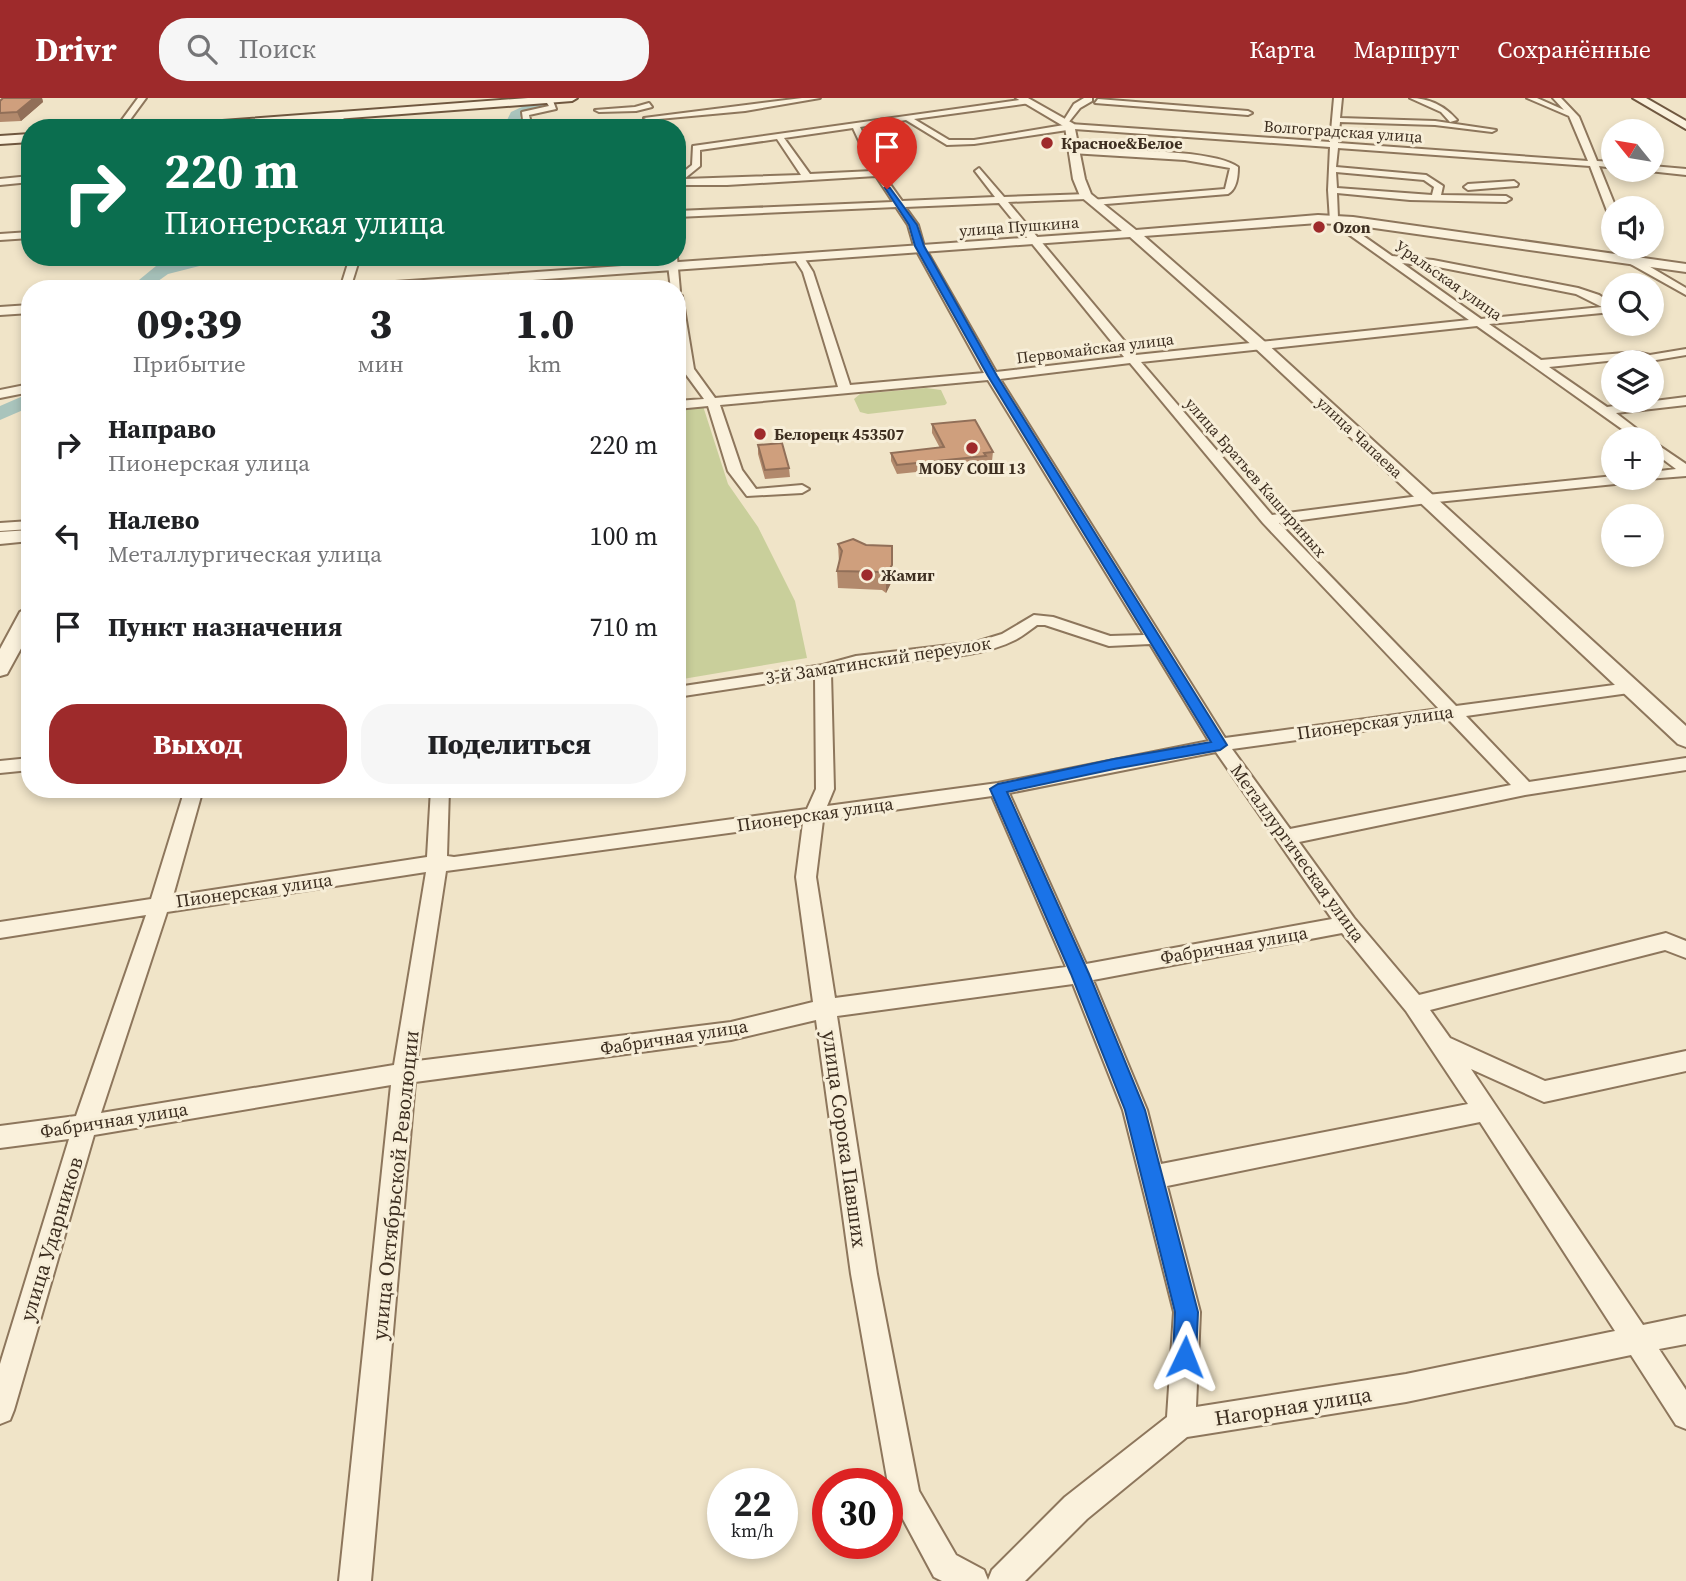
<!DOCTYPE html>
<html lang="ru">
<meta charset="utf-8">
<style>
:root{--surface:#fff;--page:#f6f6f6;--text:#202124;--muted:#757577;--accent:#9e2a2b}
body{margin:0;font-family:"Source Serif 4",serif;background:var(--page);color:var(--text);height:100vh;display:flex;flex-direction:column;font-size:26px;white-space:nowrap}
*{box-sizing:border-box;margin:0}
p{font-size:23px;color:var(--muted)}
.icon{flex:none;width:38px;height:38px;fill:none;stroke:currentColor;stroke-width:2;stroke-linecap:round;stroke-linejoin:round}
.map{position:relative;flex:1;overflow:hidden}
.details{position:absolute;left:21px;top:182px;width:665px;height:518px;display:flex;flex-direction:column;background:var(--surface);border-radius:28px;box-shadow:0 4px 10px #0003}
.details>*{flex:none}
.banner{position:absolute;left:21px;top:21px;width:665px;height:147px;border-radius:28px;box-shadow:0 4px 10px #0003;background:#0b6e4f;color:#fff;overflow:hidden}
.needle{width:46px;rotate:300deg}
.tools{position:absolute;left:1601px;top:21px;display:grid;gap:14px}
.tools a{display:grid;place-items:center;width:63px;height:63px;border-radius:50%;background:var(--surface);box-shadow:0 4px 10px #0003;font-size:35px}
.speed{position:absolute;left:707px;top:1370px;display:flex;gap:14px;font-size:35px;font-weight:700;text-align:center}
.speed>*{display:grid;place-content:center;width:91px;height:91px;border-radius:50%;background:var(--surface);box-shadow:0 4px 10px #0003;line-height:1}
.speed small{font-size:18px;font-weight:400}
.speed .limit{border:10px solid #d22;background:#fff;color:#111}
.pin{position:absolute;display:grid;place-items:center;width:60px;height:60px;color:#fff;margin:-72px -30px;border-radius:50% 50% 50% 0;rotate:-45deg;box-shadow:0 0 7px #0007}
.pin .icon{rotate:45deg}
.me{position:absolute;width:77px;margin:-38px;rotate:2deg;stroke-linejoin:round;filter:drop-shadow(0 0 5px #0008)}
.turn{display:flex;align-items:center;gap:24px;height:147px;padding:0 28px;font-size:32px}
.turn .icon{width:91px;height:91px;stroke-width:2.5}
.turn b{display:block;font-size:49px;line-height:60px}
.eta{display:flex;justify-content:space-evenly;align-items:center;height:119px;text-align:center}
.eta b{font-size:42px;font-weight:800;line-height:49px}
.primary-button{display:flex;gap:14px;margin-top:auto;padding:14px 28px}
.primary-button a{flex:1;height:80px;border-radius:28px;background:var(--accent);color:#fff;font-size:28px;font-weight:800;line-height:80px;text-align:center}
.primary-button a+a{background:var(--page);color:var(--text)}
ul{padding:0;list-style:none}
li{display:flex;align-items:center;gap:21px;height:91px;padding:0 28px}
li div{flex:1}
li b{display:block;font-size:26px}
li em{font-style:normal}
header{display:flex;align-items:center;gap:42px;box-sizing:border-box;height:98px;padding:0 35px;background:var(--accent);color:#fff}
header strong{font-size:33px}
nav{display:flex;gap:38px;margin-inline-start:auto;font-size:24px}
.search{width:490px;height:63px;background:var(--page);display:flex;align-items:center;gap:18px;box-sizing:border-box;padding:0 24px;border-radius:28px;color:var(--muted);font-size:26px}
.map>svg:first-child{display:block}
</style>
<header>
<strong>Drivr</strong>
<div class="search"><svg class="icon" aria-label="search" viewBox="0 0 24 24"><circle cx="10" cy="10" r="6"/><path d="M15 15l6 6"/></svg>Поиск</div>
<nav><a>Карта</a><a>Маршрут</a><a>Сохранённые</a></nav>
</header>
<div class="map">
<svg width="1686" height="1483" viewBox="0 0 1686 1483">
<rect width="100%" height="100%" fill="#f0e4c8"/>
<path fill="#c9cf9b" d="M 926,290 L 941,292 L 947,305 L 945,307 L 868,316 L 860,314 L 854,301 L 860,296 Z
M 703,308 L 728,386 L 758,429 L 795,503 L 807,560 L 677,582 L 677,310 Z"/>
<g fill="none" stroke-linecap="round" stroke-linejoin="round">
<path fill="#a9c4bc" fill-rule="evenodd" d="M 541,0 L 557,0 L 520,19 L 526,30 L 513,30 L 507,22 L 511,14 Z
M 195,159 L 225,159 L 223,162 L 168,176 L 147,191 L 128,191 L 156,168 Z
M 30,295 L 30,309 L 0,322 L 0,308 Z"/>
<g stroke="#8d765c" stroke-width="4">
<path id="minor" d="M 138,0 L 146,0 L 124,30 L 116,30 Z
M 548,0 L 552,0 L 556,11 L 529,17 L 532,30 L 524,30 L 522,14 L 549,8 L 545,2 Z
M 802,0 L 820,0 L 745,13 L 648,22 L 644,20 Z
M 1084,0 L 1092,0 L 1092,3 L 1080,10 L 1068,25 L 1062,25 L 1074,6 Z
M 1334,0 L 1342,0 L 1340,20 L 1435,23 L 1496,32 L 1492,34 L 1435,27 L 1340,24 L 1338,45 L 1588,63 L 1569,18 L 1527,0 L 1537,0 L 1564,12 L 1553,0 L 1561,0 L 1579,19 L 1597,63 L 1614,64 L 1614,70 L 1599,68 L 1616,110 L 1614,121 L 1609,118 L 1590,68 L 1338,50 L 1336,69 L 1426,77 L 1443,88 L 1441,97 L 1506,98 L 1511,101 L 1506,104 L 1410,102 L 1337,95 L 1338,120 L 1392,158 L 1433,162 L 1578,190 L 1599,197 L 1614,207 L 1612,214 L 1489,226 L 1541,262 L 1636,254 L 1650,257 L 1686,251 L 1686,257 L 1650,263 L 1636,260 L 1549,269 L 1607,309 L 1686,299 L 1686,307 L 1616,315 L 1650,341 L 1636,341 L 1477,228 L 1141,264 L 1272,417 L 1427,397 L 1614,378 L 1642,380 L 1635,384 L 1427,405 L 1279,425 L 1456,608 L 1629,585 L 1635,586 L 1637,590 L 1629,595 L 1466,618 L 1529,684 L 1686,660 L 1686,672 L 1525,697 L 1299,744 L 1354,820 L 1419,897 L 1666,835 L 1686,843 L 1686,860 L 1665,852 L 1430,912 L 1450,940 L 1545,983 L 1686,953 L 1686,973 L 1544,1004 L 1471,971 L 1643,1227 L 1686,1218 L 1686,1246 L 1659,1251 L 1686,1292 L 1686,1331 L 1676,1327 L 1631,1257 L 1406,1304 L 1187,1339 L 1087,1421 L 1025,1483 L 942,1483 L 934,1479 L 890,1397 L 851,1176 L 816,922 L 731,942 L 415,984 L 371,1483 L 339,1483 L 391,987 L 94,1037 L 14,1312 L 10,1322 L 0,1326 L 0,1266 L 69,1041 L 0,1050 L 0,1028 L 76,1018 L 146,817 L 0,840 L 0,824 L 151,801 L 185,691 L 203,691 L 173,798 L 427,759 L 431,691 L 449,691 L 447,758 L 454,759 L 807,711 L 816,691 L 815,578 L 677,599 L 677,589 L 823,567 L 856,558 L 976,544 L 1002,536 L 1034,517 L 1053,519 L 1110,538 L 1144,537 L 988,282 L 720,307 L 742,372 L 756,391 L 802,387 L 809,391 L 802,395 L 747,398 L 728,373 L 708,308 L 677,311 L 677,303 L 704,301 L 682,271 L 677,237 L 677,195 L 682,198 L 694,271 L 715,300 L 838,289 L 803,174 L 794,160 L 799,157 L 803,158 L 813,174 L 850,287 L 984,275 L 914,148 L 908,127 L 896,109 L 677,119 L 677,113 L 893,104 L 876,78 L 727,87 L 677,87 L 677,79 L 692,67 L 693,48 L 1027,1 L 1030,5 L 914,21 L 949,42 L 974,42 L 1070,26 L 1330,44 ZM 906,22 L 947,47 L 974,46 L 1074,31 L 1330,49 L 1328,92 L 1330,123 L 1469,222 L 1136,257 L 1008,104 L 1086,101 L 1089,100 L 1089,96 L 1004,99 L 979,70 L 975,73 L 995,99 L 902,103 L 882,75 L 860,29 ZM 853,30 L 873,73 L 810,76 L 784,40 ZM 777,41 L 801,77 L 684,81 L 700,68 L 700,52 ZM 1336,74 L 1424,82 L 1434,89 L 1432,97 L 1337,90 ZM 999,105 L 1124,259 L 996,274 L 924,148 L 918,127 L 905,109 ZM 1402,165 L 1433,168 L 1576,196 L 1602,209 L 1481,221 ZM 1130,265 L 1263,425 L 1439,611 L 1225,640 L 1000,281 ZM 1037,527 L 1045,527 L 1109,548 L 1150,546 L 1209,643 L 998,685 L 827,708 L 834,691 L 831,575 C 886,560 968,566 1015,542 C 1023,538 1030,532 1037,527 ZM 1448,621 L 1511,687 L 1290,731 L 1232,651 ZM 1216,654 L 1332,821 L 1086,866 L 1009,695 ZM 992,698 L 1066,869 L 835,900 L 816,779 L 823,722 ZM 803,725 L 796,779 L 813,904 L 731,924 L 417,963 L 446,773 ZM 426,774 L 394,967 L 101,1015 L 167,814 ZM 1342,835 L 1406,913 L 1468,1006 L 1161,1066 L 1147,1012 L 1093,882 ZM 1073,886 L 1123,1012 L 1174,1214 L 1167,1319 L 1065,1399 L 992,1472 L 988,1482 L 984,1472 L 956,1457 L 919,1393 L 877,1176 L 837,918 ZM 1480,1024 L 1615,1233 L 1406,1276 L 1196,1309 L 1200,1214 L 1167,1088 Z
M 1410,0 C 1429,0 1445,8 1457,22 L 1450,24 L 1441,14 Z
M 1098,1 L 1248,13 L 1252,15 L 1248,17 L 1095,5 Z
M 649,5 L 652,9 L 636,13 L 599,14 L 595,12 L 635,9 Z
M 337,15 L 344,17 L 342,30 L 334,30 Z
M 1074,51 C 1110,53 1212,50 1238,69 C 1238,78 1237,91 1228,96 L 1094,107 L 1089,104 L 1091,102 L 1225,91 L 1230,70 L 1185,62 L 1071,55 Z
M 1652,68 L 1686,71 L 1686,77 L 1649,73 Z
M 30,78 L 30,84 L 0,87 L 0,81 Z
M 1514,83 L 1518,86 L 1517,88 L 1468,92 L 1464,89 L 1468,86 Z
M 30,134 L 30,140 L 0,142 L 0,136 Z
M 1620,149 L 1630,149 L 1635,160 L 1686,190 L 1686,197 L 1627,164 Z
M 253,159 L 239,163 L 234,160 L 235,159 Z
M 350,159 L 360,159 L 350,191 L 340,191 Z
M 667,159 L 677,159 L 680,193 L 671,191 Z
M 30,286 L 30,294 L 0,300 L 0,292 Z
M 1652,343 L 1686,366 L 1686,378 L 1647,381 L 1652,380 L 1652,374 L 1676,371 L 1652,353 Z
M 30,423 L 30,431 L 0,433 L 0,425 Z
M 30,660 L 30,672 L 0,675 L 0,663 Z"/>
</g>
<g stroke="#8d765c" stroke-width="4">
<path id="tertiary" d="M 1016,0 L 1028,0 L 1074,26 L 1085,81 L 1091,96 L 1136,132 L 1318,117 L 1353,119 L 1686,166 L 1686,174 L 1353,127 L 1318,125 L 1144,138 L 1264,243 L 1686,628 L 1686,649 L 1678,646 L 1254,249 L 1130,139 L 409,191 L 346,191 L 352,187 L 1122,133 L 1080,98 L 1073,81 L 1065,29 Z
M 30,207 L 30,215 L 0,217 L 0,209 Z
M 30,432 L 30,443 L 0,446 L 0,434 Z
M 30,508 L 30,534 L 7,576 L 0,578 L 0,551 L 20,514 Z"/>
</g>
<g stroke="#6f573f" stroke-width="4">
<path id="secondary" d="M 528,0 L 577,0 L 572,3 L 218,30 L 162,30 L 168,27 Z
M 1633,0 L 1646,0 L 1686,23 L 1686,31 Z
M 30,36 L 30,44 L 0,46 L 0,38 Z"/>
</g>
<use href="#minor" fill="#faf1dc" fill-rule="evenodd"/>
<use href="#tertiary" fill="#faf1dc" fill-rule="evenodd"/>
<use href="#secondary" fill="#faf1dc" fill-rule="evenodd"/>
</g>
<path fill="#b2896c" d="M 3,0 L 42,0 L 43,4 L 21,23 L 0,24 L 0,3 Z
M 932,326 L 993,354 L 992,363 L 985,364 L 985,367 L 897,376 L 891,363 L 891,355 L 940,350 L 932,335 Z
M 758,347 L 789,370 L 790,379 L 765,381 L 758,356 Z
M 838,446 L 892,448 L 891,485 L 886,495 L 882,492 L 838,490 L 837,473 L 839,465 Z"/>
<path fill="#916f58" d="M 34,0 L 42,0 L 43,4 L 21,23 L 17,14 Z
M 892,467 L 891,485 L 886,495 L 886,477 Z"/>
<path fill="#cf9f7d" stroke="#916f58" stroke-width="2" d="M 3,0 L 34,0 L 17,14 L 0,15 L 0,3 Z
M 975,322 L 993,354 L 984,355 L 986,358 L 897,367 L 891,355 L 944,349 L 932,326 Z
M 782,345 L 789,370 L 765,372 L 758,347 Z
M 853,441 L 866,447 L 892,448 L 892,467 L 886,477 L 882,474 L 837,473 L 842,453 L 838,446 Z"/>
<path fill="#1a73e8" stroke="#114b97" stroke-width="2" d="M 885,90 L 890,90 L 917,127 L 924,148 L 997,278 L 1227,647 L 1220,652 L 1114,671 L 1007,694 L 1089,876 L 1145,1012 L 1198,1214 L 1196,1259 L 1193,1267 L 1185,1270 L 1177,1267 L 1173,1259 L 1175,1214 L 1125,1012 L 1071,876 L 990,691 L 998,686 L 1114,661 L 1211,644 L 988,278 L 915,148 L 909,127 Z"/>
<g fill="#9e2a2b" stroke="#f7eed8" stroke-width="2.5">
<circle cx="1047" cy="45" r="7"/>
<circle cx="1319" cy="129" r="7"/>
<circle cx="760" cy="336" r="7"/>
<circle cx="972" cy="350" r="7"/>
<circle cx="867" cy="477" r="7"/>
</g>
<g text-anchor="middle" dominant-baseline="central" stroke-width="6" stroke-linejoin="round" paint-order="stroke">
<g font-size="16" fill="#3d2e20" stroke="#f7eed8">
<text transform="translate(1343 33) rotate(4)">Волгоградская улица</text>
<text transform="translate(1019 128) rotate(-4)">улица Пушкина</text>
<text transform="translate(1449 182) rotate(35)">Уральская улица</text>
<text transform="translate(1095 250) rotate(-7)">Первомайская улица</text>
<text transform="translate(1360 339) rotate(43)">улица Чапаева</text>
<text transform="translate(1256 379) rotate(49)">улица Братьев Кашириных</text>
</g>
<g font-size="16" font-weight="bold" fill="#3d2e20" stroke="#f7eed8" text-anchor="start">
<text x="1061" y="45">Красное&amp;Белое</text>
<text x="1333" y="129">Ozon</text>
<text x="774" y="336">Белорецк 453507</text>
<text x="972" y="370" text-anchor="middle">МОБУ СОШ 13</text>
<text x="881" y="477">Жамиг</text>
</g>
<g font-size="18" fill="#3d2e20" stroke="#f7eed8">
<text transform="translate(878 562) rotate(-9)">3-й Заматинский переулок</text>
<text transform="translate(1375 624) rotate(-8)">Пионерская улица</text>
<text transform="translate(815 716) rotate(-8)">Пионерская улица</text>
<text transform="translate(1298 755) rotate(54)">Металлургическая улица</text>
<text transform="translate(254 792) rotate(-8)">Пионерская улица</text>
<text transform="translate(1234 847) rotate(-10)">Фабричная улица</text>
<text transform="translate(674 939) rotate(-9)">Фабричная улица</text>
<text transform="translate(114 1022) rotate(-9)">Фабричная улица</text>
</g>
<g font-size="21" fill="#3d2e20" stroke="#f7eed8">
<text transform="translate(845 1041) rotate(82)">улица Сорока Павших</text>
<text transform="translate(395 1087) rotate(-84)">улица Октябрьской Революции</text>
<text transform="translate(51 1141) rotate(-73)">улица Ударников</text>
<text transform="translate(1293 1308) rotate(-9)">Нагорная улица</text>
</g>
</g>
</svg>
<div class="tools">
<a><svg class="needle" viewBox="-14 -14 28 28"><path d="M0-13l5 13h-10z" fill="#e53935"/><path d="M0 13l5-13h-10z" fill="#757577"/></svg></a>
<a><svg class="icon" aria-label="sound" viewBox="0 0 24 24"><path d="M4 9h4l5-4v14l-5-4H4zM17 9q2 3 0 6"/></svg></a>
<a><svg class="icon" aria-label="search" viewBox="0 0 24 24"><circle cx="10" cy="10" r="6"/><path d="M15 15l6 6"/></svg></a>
<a><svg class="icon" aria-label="layers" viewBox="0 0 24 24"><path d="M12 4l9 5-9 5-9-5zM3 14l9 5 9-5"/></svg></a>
<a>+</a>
<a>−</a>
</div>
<div class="speed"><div>22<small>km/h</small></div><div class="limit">30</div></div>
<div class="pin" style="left:887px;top:91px;background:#d93025"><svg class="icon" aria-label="arrive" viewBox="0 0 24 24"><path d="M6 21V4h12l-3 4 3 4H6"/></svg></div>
<svg class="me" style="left:1185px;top:1259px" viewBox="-20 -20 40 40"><path d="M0-17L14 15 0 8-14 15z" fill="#1a73e8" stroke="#fff" stroke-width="4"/></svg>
<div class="banner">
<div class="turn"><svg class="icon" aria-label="right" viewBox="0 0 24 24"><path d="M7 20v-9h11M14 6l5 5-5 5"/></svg><div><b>220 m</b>Пионерская улица</div></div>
</div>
<section class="details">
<div class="eta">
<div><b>09:39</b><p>Прибытие</p></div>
<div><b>3</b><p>мин</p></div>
<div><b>1.0</b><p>km</p></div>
</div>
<ul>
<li><svg class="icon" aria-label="right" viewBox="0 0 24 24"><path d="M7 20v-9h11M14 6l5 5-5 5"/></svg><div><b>Направо</b><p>Пионерская улица</p></div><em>220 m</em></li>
<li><svg class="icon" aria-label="left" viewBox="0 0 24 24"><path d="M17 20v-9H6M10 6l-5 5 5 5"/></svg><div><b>Налево</b><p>Металлургическая улица</p></div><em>100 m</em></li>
<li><svg class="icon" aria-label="arrive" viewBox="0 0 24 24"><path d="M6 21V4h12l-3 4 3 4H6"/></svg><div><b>Пункт назначения</b></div><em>710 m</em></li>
</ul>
<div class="primary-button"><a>Выход</a><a>Поделиться</a></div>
</section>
</div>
